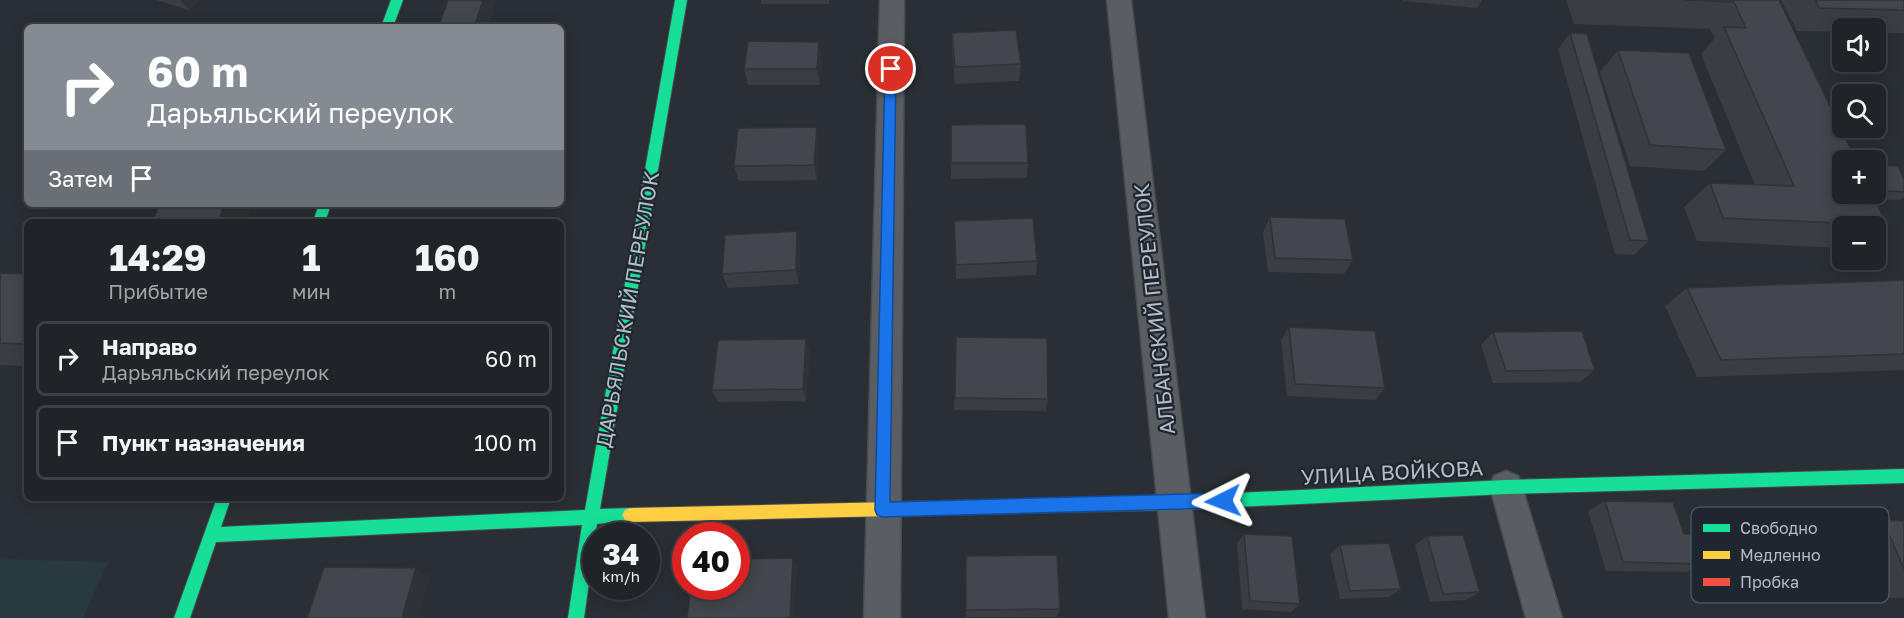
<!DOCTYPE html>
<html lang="ru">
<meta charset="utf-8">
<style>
:root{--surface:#202328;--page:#2d2f34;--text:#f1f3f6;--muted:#a2a4a8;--line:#3d4045}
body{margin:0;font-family:"Golos Text",sans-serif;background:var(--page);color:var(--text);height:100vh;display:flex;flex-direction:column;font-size:22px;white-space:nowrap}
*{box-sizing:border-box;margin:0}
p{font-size:20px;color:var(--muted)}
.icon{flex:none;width:33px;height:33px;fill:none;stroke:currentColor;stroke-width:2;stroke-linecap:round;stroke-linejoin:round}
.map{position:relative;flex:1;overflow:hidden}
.sheet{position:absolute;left:24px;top:219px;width:540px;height:282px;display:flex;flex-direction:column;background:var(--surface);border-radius:9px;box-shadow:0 3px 15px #0003,0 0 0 2px var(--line)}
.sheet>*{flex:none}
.banner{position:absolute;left:24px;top:24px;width:540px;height:183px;border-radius:9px;box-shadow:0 3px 15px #0003,0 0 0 2px var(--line);background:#848b93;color:#fff;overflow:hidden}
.fabs{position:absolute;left:1832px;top:18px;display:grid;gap:12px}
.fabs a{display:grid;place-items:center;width:54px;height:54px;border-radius:9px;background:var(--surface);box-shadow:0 3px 15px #0003,0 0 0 2px var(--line);font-size:30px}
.speed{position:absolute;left:582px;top:522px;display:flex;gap:12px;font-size:30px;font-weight:700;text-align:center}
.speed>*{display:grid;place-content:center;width:78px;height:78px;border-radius:50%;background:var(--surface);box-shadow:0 3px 15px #0003,0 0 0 2px var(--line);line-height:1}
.speed small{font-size:15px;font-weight:400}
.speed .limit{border:9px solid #d22;background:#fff;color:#111}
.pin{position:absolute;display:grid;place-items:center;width:51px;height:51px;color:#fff;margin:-26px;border:3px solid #fff;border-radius:50%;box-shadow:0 2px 6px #0007}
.me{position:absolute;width:66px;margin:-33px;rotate:267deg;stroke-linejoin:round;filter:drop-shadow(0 0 4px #0008)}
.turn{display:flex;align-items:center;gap:21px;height:126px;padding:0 24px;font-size:27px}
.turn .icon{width:78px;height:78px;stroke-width:2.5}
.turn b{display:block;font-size:42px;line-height:51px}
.then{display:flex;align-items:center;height:57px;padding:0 24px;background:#0003;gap:12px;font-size:22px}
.eta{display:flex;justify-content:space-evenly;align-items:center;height:102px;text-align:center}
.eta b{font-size:36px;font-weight:700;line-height:42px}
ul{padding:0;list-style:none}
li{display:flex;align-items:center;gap:18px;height:75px;margin:0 12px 9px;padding:0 12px;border:3px solid var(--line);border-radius:9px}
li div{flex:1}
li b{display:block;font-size:22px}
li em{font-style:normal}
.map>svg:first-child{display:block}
</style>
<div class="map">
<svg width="1904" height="618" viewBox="0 0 1904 618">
<rect width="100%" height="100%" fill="#2a2f35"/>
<path fill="#283a3b" d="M 0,559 L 108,562 L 83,618 L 0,618 Z"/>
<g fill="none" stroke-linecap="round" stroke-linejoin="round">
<g stroke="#484b50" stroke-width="3">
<path id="street" d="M 880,0 L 904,0 L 900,618 L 864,618 Z
M 1107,0 L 1131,0 L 1205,618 L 1169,618 Z
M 1506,471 L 1518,476 L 1522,487 L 1562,618 L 1526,618 L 1490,487 L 1494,476 Z"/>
</g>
<g stroke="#484b50" stroke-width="2">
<path id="fast" d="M 391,0 L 403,0 L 393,27 L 381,27 Z
M 675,0 L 687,0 L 600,509 L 630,508 L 635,510 L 638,515 L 635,520 L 597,524 L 584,618 L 568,618 L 582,525 L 216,542 L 190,618 L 174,618 L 217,498 L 231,498 L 221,527 L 585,510 Z
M 319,204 L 331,204 L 325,222 L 313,222 Z
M 1904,469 L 1904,483 L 1506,494 L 1176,510 L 1073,512 L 1068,510 L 1066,505 L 1068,500 L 1073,498 L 1176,496 L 1506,480 Z"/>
</g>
<g stroke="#484b50" stroke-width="2">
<path id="slow" d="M 935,501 L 940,503 L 943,508 L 940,513 L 935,515 L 630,522 L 625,520 L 622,515 L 625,510 L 630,508 Z"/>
</g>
<g stroke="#484b50" stroke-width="2">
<path id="jam" d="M 1073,498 L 1078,500 L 1080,505 L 1078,510 L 1073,512 L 935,515 L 930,513 L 927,508 L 930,503 L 935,501 Z"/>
</g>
<use href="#street" fill="#5a5e63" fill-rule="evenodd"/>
<use href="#fast" fill="#16e098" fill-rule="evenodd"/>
<use href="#slow" fill="#ffcf43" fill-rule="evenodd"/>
<use href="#jam" fill="#f24e42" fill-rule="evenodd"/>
</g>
<path fill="#3a3d42" d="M 156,0 L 199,0 L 189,10 Z
M 448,0 L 489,27 L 441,27 L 439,25 Z
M 761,0 L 829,0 L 829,4 L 761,4 Z
M 1402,0 L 1482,0 L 1477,8 L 1402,1 Z
M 1566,0 L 1779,0 L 1842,194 L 1875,194 L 1875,165 L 1904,179 L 1904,197 L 1900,200 L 1874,199 L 1887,225 L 1875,234 L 1875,226 L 1842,226 L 1842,248 L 1697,241 L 1684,207 L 1710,183 L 1755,185 L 1701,54 L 1715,38 L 1710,29 L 1574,24 Z
M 1781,0 L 1904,0 L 1904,33 L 1875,33 L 1875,28 L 1842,28 L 1842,32 L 1797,31 Z
M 952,33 L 1021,64 L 1019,81 L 955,84 L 952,49 Z
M 1570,33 L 1649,241 L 1634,255 L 1615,254 L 1558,49 Z
M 1618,50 L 1726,150 L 1704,171 L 1630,166 L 1600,72 Z
M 822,58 L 820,85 L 748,85 L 744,69 Z
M 951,125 L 1028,163 L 1027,178 L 951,179 Z
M 819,143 L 817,180 L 739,181 L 734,166 Z
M 1270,217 L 1353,260 L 1344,274 L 1268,272 L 1263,232 Z
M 954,221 L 1037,261 L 1036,275 L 956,279 Z
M 797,231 L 800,246 L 799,284 L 728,288 L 722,274 Z
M 0,273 L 27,274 L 27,366 L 0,365 Z
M 1904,280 L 1904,370 L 1697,377 L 1665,306 L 1687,288 Z
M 1289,327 L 1385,388 L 1375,400 L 1287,396 L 1281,340 Z
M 1493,332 L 1595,370 L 1580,382 L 1493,383 L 1481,345 Z
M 956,337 L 1048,399 L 1046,411 L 954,410 Z
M 806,339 L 810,352 L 806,401 L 718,402 L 712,390 Z
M 1605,501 L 1707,564 L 1687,572 L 1606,571 L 1588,511 Z
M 1883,520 L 1904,521 L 1904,598 L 1888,598 L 1860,530 Z
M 1244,534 L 1300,604 L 1291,612 L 1242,609 L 1237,543 Z
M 1427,536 L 1480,592 L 1466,600 L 1430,602 L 1415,545 Z
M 1340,545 L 1401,589 L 1389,597 L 1340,599 L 1330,554 Z
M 965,565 L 1060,609 L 1057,617 L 966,617 Z"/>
<path fill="#2f3236" d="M 180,0 L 199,0 L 189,10 Z
M 483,0 L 497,0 L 489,27 L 476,27 L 475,25 Z
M 819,42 L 822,58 L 820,85 L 817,69 Z
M 817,127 L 819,143 L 817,180 L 814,165 Z
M 225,204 L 254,204 L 247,222 L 218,222 Z
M 797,231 L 800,246 L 799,284 L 796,270 Z
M 806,339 L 810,352 L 806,401 L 803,389 Z
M 793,558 L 797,567 L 794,618 L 790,618 Z
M 416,568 L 430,577 L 418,618 L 402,618 Z"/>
<path fill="#43474d" stroke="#2f3236" stroke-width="1.5" d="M 448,0 L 483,0 L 475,25 L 439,25 Z
M 1685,0 L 1779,0 L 1856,160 L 1842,160 L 1842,194 L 1872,194 L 1887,225 L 1723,218 L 1710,183 L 1794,186 L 1724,27 L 1746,28 L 1734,2 Z
M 1815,0 L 1904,0 L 1904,10 L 1819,8 Z
M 1016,30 L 1021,64 L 955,67 L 952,33 Z
M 1570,33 L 1587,34 L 1649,241 L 1630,240 Z
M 748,41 L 819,42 L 817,69 L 744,69 Z
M 1618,50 L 1689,53 L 1726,150 L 1650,145 Z
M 1026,124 L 1028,163 L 951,163 L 951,125 Z
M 817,127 L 814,165 L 734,166 L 738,128 Z
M 1875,165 L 1898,166 L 1904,179 L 1904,192 L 1875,190 Z
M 160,204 L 225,204 L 218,222 L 152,222 Z
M 1270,217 L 1345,219 L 1353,260 L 1275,258 Z
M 1033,218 L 1037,261 L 956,265 L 954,221 Z
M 797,231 L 796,270 L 722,274 L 725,235 Z
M 0,273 L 27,274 L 27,344 L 0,343 Z
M 1904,280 L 1904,354 L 1721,360 L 1687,288 Z
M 1289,327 L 1375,331 L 1385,388 L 1295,384 Z
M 1582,331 L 1595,370 L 1506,371 L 1493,332 Z
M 956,337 L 1047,338 L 1048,399 L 955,398 Z
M 806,339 L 803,389 L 712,390 L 718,340 Z
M 1605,501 L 1673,502 L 1684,534 L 1696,534 L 1707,564 L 1623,562 Z
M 1883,520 L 1904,521 L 1904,569 Z
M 1244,534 L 1292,536 L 1300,604 L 1250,601 Z
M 1463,535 L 1480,592 L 1443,594 L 1427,536 Z
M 1389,543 L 1401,589 L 1350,591 L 1340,545 Z
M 1057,555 L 1060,609 L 966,610 L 966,556 Z
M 793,558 L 790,618 L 687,618 L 691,586 L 736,586 L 736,559 Z
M 324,567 L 416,568 L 402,618 L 307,618 Z"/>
<path fill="#1a73e8" stroke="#114b97" stroke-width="1.5" d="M 891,65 L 896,69 L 890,502 L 1223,493 L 1228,495 L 1231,501 L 1228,506 L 1223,508 L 882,517 L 877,515 L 875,510 L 885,69 Z"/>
<g text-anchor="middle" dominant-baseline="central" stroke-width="4.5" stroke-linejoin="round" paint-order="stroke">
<g font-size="21" fill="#b4bcc6" stroke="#1e262f">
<text transform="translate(627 309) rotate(-80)">ДАРЬЯЛЬСКИЙ ПЕРЕУЛОК</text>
<text transform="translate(1154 309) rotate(-96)">АЛБАНСКИЙ ПЕРЕУЛОК</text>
<text transform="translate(1392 472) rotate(-3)">УЛИЦА ВОЙКОВА</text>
</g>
</g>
<rect x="1691" y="507" width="198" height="96" rx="9" fill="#1e262f" stroke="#4b535c" stroke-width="1.5"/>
<rect x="1703" y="524" width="27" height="8" fill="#16e098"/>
<rect x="1703" y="551" width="27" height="8" fill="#ffcf43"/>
<rect x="1703" y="578" width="27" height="8" fill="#f24e42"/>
<g font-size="16" fill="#b4bcc6">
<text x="1740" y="534">Свободно</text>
<text x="1740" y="561">Медленно</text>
<text x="1740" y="588">Пробка</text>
</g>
</svg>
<div class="fabs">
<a><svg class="icon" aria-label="sound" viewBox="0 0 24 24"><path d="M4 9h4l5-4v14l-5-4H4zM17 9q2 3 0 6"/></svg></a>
<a><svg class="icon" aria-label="search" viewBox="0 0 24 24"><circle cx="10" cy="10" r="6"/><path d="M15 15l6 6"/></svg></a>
<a>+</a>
<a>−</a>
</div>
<div class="speed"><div>34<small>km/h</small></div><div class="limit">40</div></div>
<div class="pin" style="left:891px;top:69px;background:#d93025"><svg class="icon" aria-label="arrive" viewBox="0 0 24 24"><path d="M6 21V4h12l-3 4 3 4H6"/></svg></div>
<svg class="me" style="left:1223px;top:501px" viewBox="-20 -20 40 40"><path d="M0-17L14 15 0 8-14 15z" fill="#1a73e8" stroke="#fff" stroke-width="4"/></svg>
<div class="banner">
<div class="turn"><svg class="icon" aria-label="right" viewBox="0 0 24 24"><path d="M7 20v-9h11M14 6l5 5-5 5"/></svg><div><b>60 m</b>Дарьяльский переулок</div></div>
<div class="then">Затем<svg class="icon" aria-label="arrive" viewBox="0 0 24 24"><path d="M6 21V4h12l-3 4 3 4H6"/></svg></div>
</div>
<section class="sheet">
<div class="eta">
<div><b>14:29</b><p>Прибытие</p></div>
<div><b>1</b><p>мин</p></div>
<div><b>160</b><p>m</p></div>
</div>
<ul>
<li><svg class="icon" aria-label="right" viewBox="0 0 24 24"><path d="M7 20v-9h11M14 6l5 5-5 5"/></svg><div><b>Направо</b><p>Дарьяльский переулок</p></div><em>60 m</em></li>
<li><svg class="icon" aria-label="arrive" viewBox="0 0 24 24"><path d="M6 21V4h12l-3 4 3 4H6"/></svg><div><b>Пункт назначения</b></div><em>100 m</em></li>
</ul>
</section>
</div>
